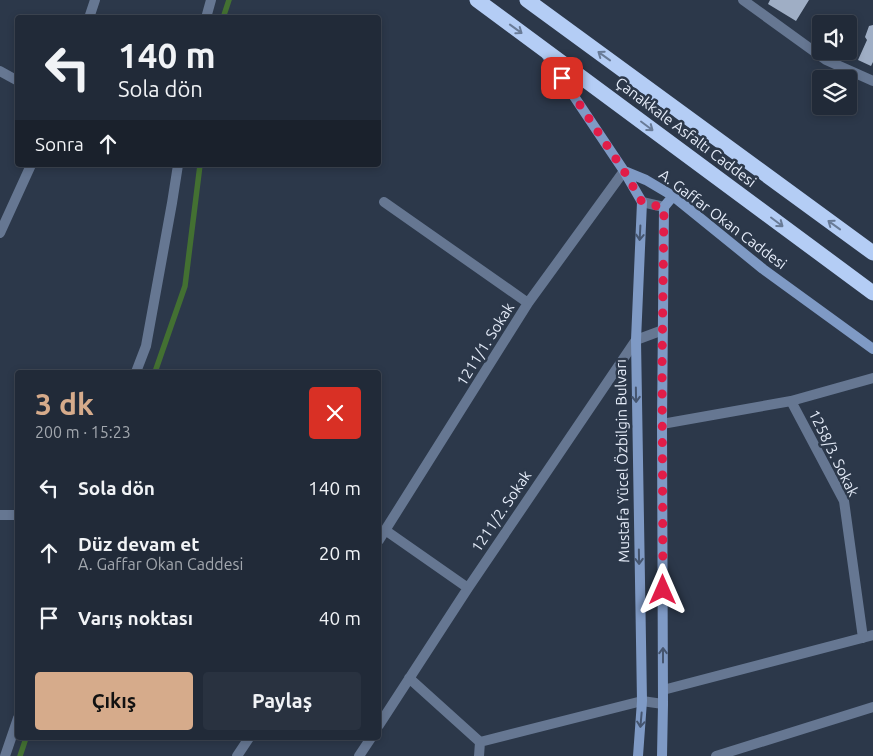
<!DOCTYPE html>
<html lang="tr">
<meta charset="utf-8">
<style>
:root{--surface:#212a38;--page:#293240;--text:#f1f3f6;--muted:#a2a7ae;--line:#3e4653;--accent:#d6ab8b}
body{margin:0;font-family:Ubuntu,sans-serif;background:var(--page);color:var(--text);height:100vh;display:flex;flex-direction:column;font-size:19px;white-space:nowrap}
*{box-sizing:border-box;margin:0}
p{font-size:16px;color:var(--muted)}
.icon{flex:none;width:28px;height:28px;fill:none;stroke:currentColor;stroke-width:2;stroke-linecap:round;stroke-linejoin:round}
.map{position:relative;flex:1;overflow:hidden}
.sheet{position:absolute;left:15px;top:370px;width:366px;height:370px;display:flex;flex-direction:column;background:var(--surface);border-radius:5px;box-shadow:0 2px 8px #0003,0 0 0 1px var(--line)}
.sheet>*{flex:none}
.banner{position:absolute;left:15px;top:15px;width:366px;height:152px;border-radius:5px;box-shadow:0 2px 8px #0003,0 0 0 1px var(--line);background:#212a38;color:var(--text);overflow:hidden}
.tools{position:absolute;left:812px;top:15px;display:grid;gap:10px}
.tools a{display:grid;place-items:center;width:45px;height:45px;border-radius:5px;background:var(--surface);box-shadow:0 2px 8px #0003,0 0 0 1px var(--line);font-size:25px}
.pin{position:absolute;display:grid;place-items:center;width:42px;height:42px;color:#fff;margin:-21px;border-radius:10px;box-shadow:0 2px 8px #0006}
.me{position:absolute;width:55px;margin:-28px;rotate:0deg;stroke-linejoin:round;filter:drop-shadow(0 0 4px #0008)}
.turn{display:flex;align-items:center;gap:18px;height:105px;padding:0 20px;font-size:22px}
.turn .icon{width:65px;height:65px;stroke-width:2.5}
.turn b{display:block;font-size:35px;line-height:42px}
.then{display:flex;align-items:center;height:48px;padding:0 20px;background:#0003;gap:10px;font-size:19px}
.round{display:grid;place-items:center;flex:none;width:52px;height:52px;border-radius:5px;background:var(--page)}
.overview{display:flex;align-items:center;justify-content:space-between;height:85px;padding:0 20px}
h1{font-size:30px;font-weight:700;line-height:38px;color:var(--accent)}
.primary-button{display:flex;gap:10px;margin-top:auto;padding:10px 20px}
.primary-button a{flex:1;height:58px;border-radius:5px;background:var(--accent);color:#111;font-size:20px;font-weight:700;line-height:58px;text-align:center}
.primary-button a+a{background:var(--page);color:var(--text)}
ul{padding:0;list-style:none}
li{display:flex;align-items:center;gap:15px;height:65px;padding:0 20px}
li div{flex:1}
li b{display:block;font-size:19px}
li em{font-style:normal}
.map>svg:first-child{display:block}
</style>
<div class="map">
<svg width="873" height="756" viewBox="0 0 873 756">
<rect width="100%" height="100%" fill="#2c384a"/>
<g fill="none" stroke-linecap="round" stroke-linejoin="round">
<path stroke="#437032" stroke-width="5.5" d="M 223,18 L 229,0
M 155,372 L 185,286 L 200,165
M 20,756 L 26,738"/>
</g>
<path fill="#9faec5" d="M 770,0 L 809,0 L 796,21 L 768,4 Z
M 873,25 L 873,62 L 871,66 L 858,60 L 867,40 L 865,37 L 869,26 Z"/>
<g fill="none" stroke-linecap="round" stroke-linejoin="round">
<path stroke="#667792" stroke-width="10" d="M 743,0 L 826,60 L 873,81
M 89,18 L 95,0
M 206,18 L 211,0
M 0,71 L 18,81
M 384,202 L 528,303
M 642,202 L 664,207
M 0,233 L 31,165
M 136,372 L 146,346 L 172,203 L 178,165
M 791,401 L 844,501 L 863,638
M 662,424 L 791,401 L 873,378
M 0,515 L 18,515
M 385,530 L 468,588
M 379,540 L 528,303 L 624,171
M 409,678 L 480,742 L 479,756
M 663,690 L 873,635
M 379,725 L 468,588 L 636,340 L 663,330
M 480,742 L 642,701 L 663,704
M 5,756 L 18,718
M 237,756 L 249,738
M 359,756 L 371,738
M 716,756 L 873,707"/>
<path stroke="#7f9ac5" stroke-width="10" d="M 547,56 L 624,171 L 642,202 L 636,340 L 642,701 L 638,756
M 624,171 L 646,180 L 673,196 L 763,269 L 873,349
M 662,756 L 663,704 L 662,424 L 664,207 L 673,196"/>
<path stroke="#b4cdf5" stroke-width="15" d="M 477,0 L 873,293
M 527,0 L 873,253"/>
</g>
<defs><path id="oneway-shaft" d="M-6 0H5M1.5-3L5.5 0L1.5 3" fill="none" stroke-width="1.6" stroke-linecap="round" stroke-linejoin="round" transform="scale(1.25)"/></defs>
<g stroke="#697b97">
<use href="#oneway-shaft" transform="translate(516 29) rotate(36)"/>
<use href="#oneway-shaft" transform="translate(604 56) rotate(-144)"/>
<use href="#oneway-shaft" transform="translate(647 126) rotate(37)"/>
<use href="#oneway-shaft" transform="translate(777 222) rotate(37)"/>
<use href="#oneway-shaft" transform="translate(834 225) rotate(-144)"/>
</g>
<g stroke="#45556f">
<use href="#oneway-shaft" transform="translate(640 233) rotate(93)"/>
<use href="#oneway-shaft" transform="translate(636 395) rotate(89)"/>
<use href="#oneway-shaft" transform="translate(639 557) rotate(89)"/>
<use href="#oneway-shaft" transform="translate(663 655) rotate(-90)"/>
<use href="#oneway-shaft" transform="translate(641 720) rotate(95)"/>
</g>
<g fill="none" stroke-linecap="round" stroke-linejoin="round">
<path stroke="#e11d48" stroke-width="9" stroke-dasharray="0 16.2" d="M 562,78 L 624,171 L 642,202 L 664,208 L 662,368 L 663,590"/>
</g>
<g text-anchor="middle" dominant-baseline="central" stroke-width="5" stroke-linejoin="round" paint-order="stroke">
<g font-size="15" fill="#e5ecf9" stroke="#2c384a">
<text transform="translate(686 132) rotate(37)">Çanakkale Asfaltı Caddesi</text>
<text transform="translate(723 219) rotate(37)">A. Gaffar Okan Caddesi</text>
<text transform="translate(485 344) rotate(-58)">1211/1. Sokak</text>
<text transform="translate(834 453) rotate(64)">1258/3. Sokak</text>
<text transform="translate(622 461) rotate(-91)">Mustafa Yücel Özbilgin Bulvarı</text>
<text transform="translate(501 511) rotate(-56)">1211/2. Sokak</text>
</g>
</g>
</svg>
<div class="tools">
<a><svg class="icon" aria-label="sound" viewBox="0 0 24 24"><path d="M4 9h4l5-4v14l-5-4H4zM17 9q2 3 0 6"/></svg></a>
<a><svg class="icon" aria-label="layers" viewBox="0 0 24 24"><path d="M12 4l9 5-9 5-9-5zM3 14l9 5 9-5"/></svg></a>
</div>
<div class="pin" style="left:562px;top:78px;background:#d93025"><svg class="icon" aria-label="arrive" viewBox="0 0 24 24"><path d="M6 21V4h12l-3 4 3 4H6"/></svg></div>
<svg class="me" style="left:663px;top:590px" viewBox="-20 -20 40 40"><path d="M0-17L14 15 0 8-14 15z" fill="#e11d48" stroke="#fff" stroke-width="4"/></svg>
<div class="banner">
<div class="turn"><svg class="icon" aria-label="left" viewBox="0 0 24 24"><path d="M17 20v-9H6M10 6l-5 5 5 5"/></svg><div><b>140 m</b>Sola dön</div></div>
<div class="then">Sonra<svg class="icon" aria-label="ahead" viewBox="0 0 24 24"><path d="M12 20V5M6 11l6-6 6 6"/></svg></div>
</div>
<section class="sheet">
<div class="overview"><div><h1>3 dk</h1><p>200 m · 15:23</p></div><a class="round" style="background:#d93025;color:#fff"><svg class="icon" aria-label="close" viewBox="0 0 24 24"><path d="M6 6l12 12M18 6L6 18"/></svg></a></div>
<ul>
<li><svg class="icon" aria-label="left" viewBox="0 0 24 24"><path d="M17 20v-9H6M10 6l-5 5 5 5"/></svg><div><b>Sola dön</b></div><em>140 m</em></li>
<li><svg class="icon" aria-label="ahead" viewBox="0 0 24 24"><path d="M12 20V5M6 11l6-6 6 6"/></svg><div><b>Düz devam et</b><p>A. Gaffar Okan Caddesi</p></div><em>20 m</em></li>
<li><svg class="icon" aria-label="arrive" viewBox="0 0 24 24"><path d="M6 21V4h12l-3 4 3 4H6"/></svg><div><b>Varış noktası</b></div><em>40 m</em></li>
</ul>
<div class="primary-button"><a>Çıkış</a><a>Paylaş</a></div>
</section>
</div>
